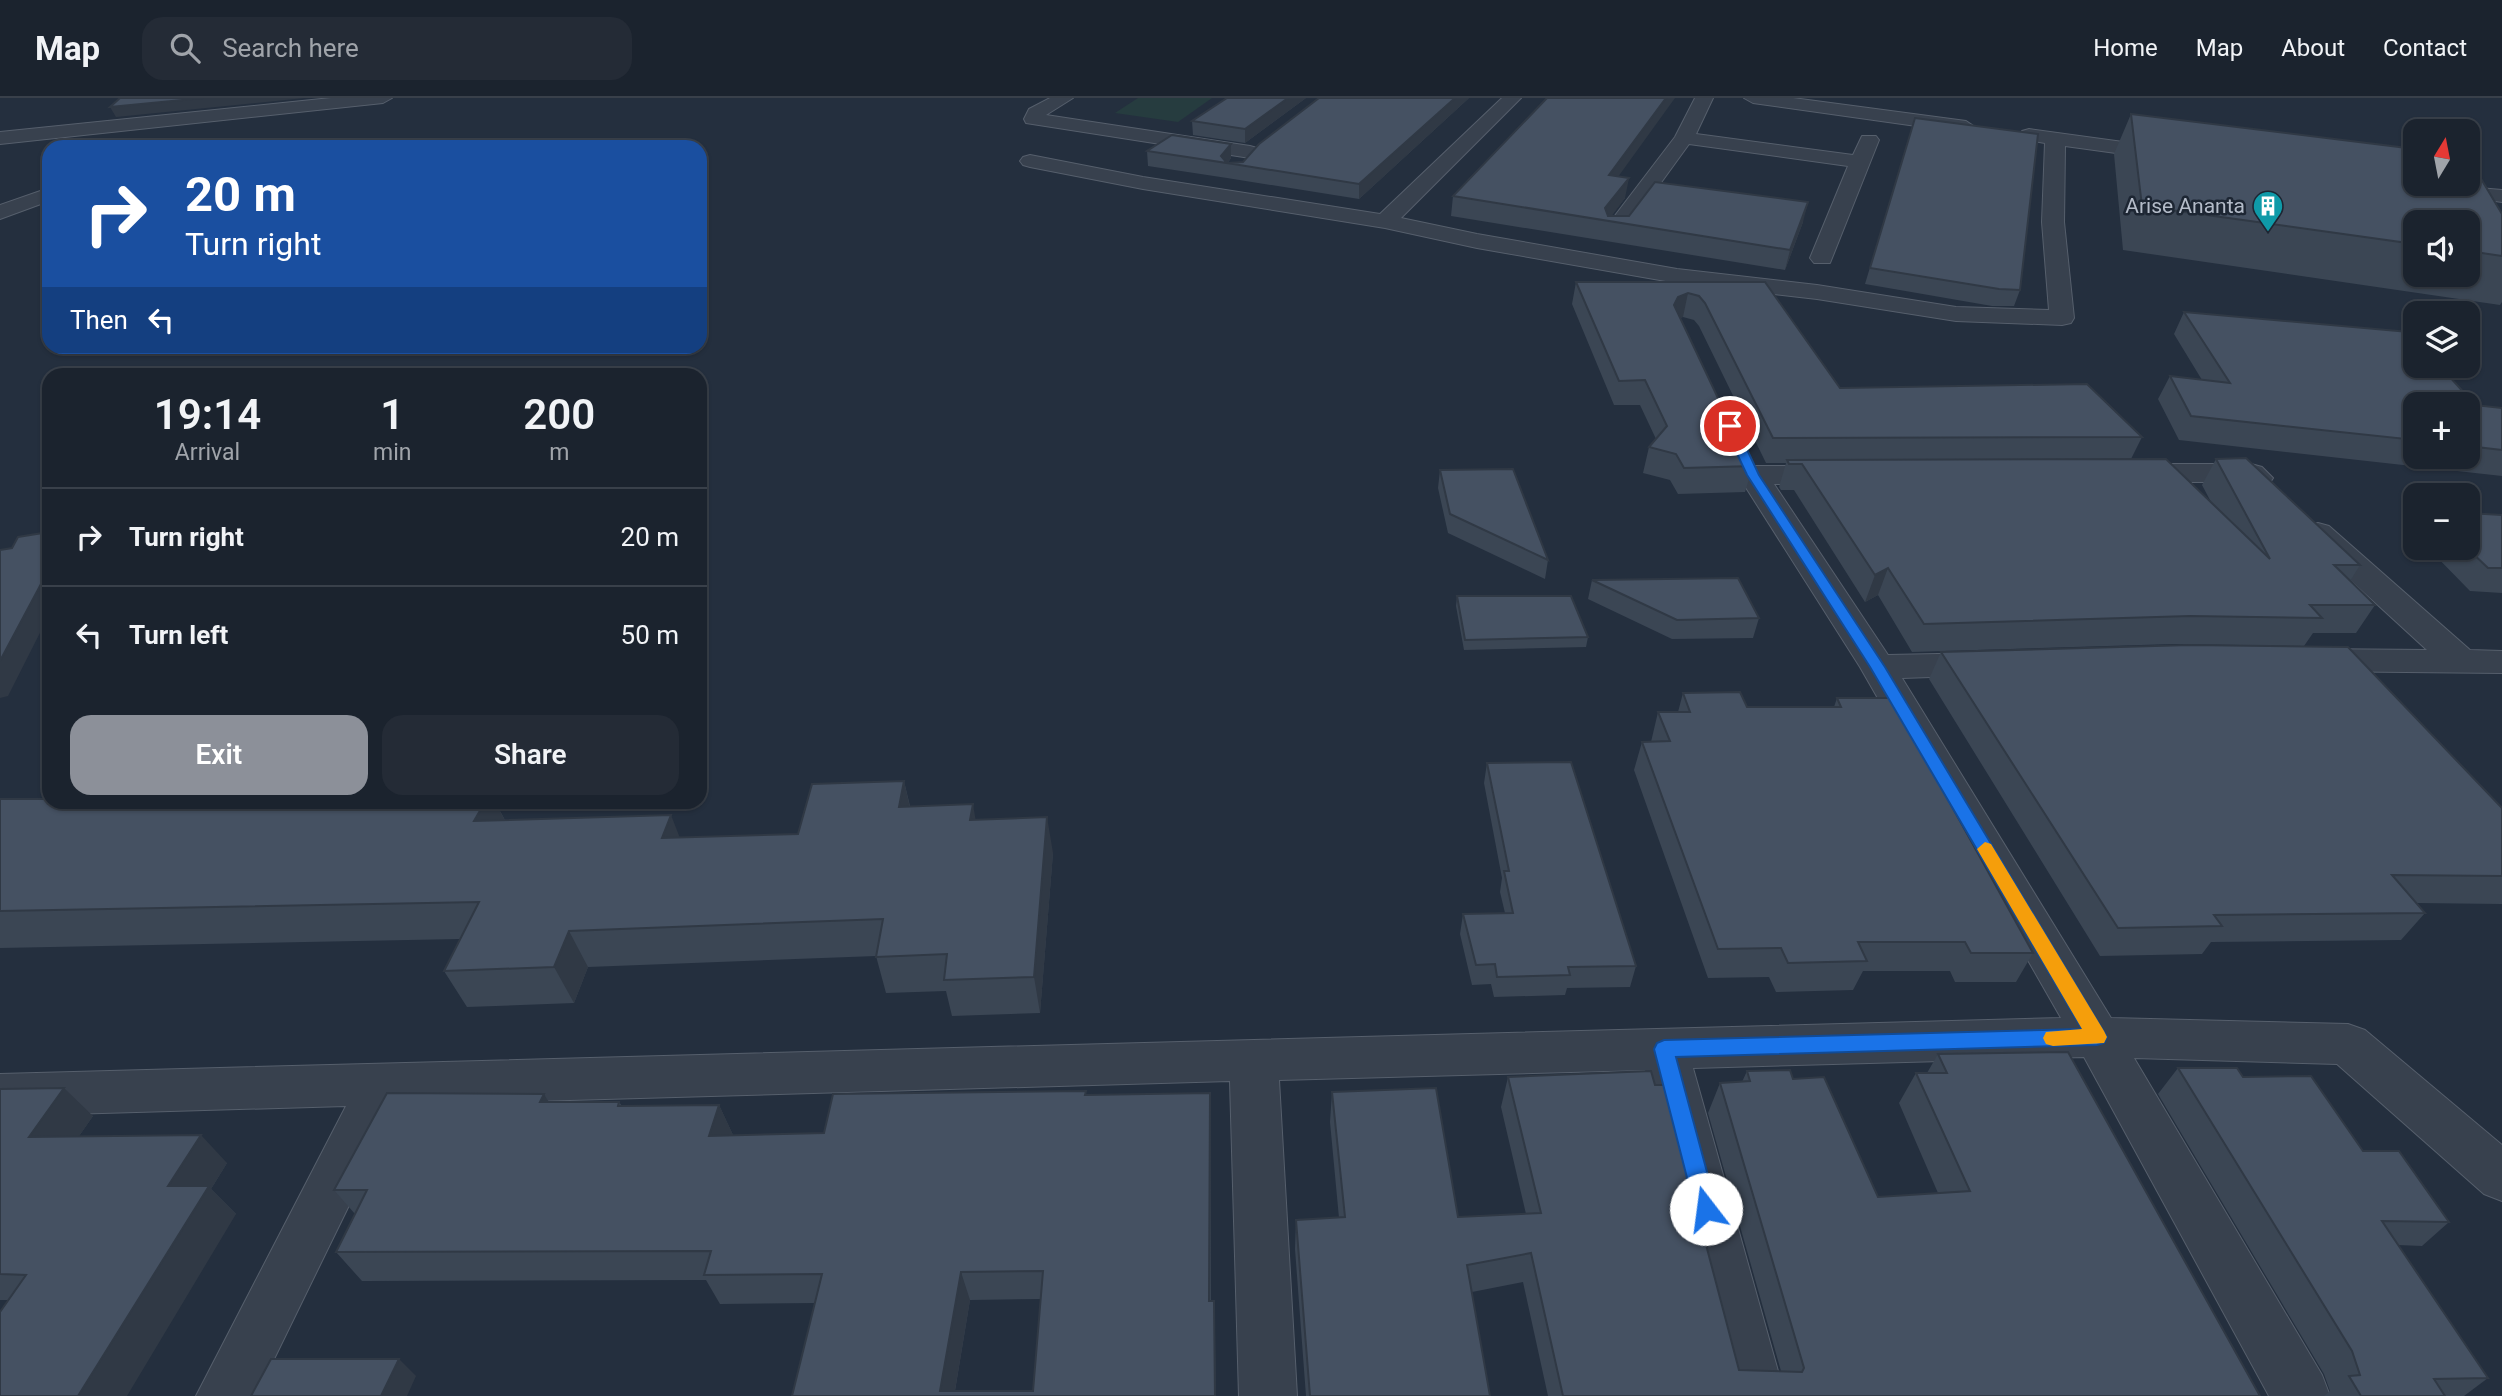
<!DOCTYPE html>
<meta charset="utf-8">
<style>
:root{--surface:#1b232e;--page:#242b36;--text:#f1f3f6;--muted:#a0a4aa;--line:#39404a;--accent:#8c9099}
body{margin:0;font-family:Roboto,sans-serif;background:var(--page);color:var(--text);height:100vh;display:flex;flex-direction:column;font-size:26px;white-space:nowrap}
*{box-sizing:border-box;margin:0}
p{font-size:23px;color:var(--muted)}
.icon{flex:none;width:38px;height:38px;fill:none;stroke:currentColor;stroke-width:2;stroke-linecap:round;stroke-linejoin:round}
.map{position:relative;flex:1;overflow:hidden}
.details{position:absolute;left:42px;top:270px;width:665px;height:441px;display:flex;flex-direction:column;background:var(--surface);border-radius:21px;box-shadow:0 2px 5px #0004,0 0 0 2px var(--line)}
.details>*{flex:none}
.guide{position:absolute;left:42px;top:42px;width:665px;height:214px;border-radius:21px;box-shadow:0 2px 5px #0004,0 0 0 2px var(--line);background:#1a4fa0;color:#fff;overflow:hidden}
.needle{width:46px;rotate:10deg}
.buttons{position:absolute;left:2403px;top:21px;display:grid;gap:14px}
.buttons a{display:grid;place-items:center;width:77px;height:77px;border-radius:14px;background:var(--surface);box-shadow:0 2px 5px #0004,0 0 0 2px var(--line);font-size:35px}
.pin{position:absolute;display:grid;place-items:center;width:60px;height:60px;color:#fff;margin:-30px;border:4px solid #fff;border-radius:50%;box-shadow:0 2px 7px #0007}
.me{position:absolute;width:77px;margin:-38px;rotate:345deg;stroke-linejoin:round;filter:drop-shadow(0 0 5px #0008)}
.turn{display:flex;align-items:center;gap:24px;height:147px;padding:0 28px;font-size:32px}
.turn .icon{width:91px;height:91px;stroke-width:2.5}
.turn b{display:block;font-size:49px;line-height:60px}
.then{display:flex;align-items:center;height:66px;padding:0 28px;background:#0003;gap:14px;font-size:26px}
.eta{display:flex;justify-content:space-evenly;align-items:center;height:119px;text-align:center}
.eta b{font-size:42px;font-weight:600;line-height:49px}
.primary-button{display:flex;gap:14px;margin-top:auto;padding:14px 28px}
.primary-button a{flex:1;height:80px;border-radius:21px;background:var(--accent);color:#fff;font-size:28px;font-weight:600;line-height:80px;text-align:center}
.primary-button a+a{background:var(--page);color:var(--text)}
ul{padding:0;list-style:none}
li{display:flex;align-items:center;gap:21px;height:98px;padding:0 28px;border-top:2px solid var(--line)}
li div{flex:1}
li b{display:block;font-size:26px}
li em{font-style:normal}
header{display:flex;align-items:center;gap:42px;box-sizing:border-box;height:98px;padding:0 35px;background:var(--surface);border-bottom:2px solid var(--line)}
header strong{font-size:33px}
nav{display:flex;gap:38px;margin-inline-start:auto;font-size:24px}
.search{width:490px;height:63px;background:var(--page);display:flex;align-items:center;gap:18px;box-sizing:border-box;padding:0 24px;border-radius:21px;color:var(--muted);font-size:26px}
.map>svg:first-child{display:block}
</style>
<header>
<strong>Map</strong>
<div class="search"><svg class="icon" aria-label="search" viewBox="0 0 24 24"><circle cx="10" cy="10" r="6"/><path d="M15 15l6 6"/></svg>Search here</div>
<nav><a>Home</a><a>Map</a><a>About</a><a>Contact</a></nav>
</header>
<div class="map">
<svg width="2502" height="1298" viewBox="0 0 2502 1298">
<rect width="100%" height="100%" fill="#242f3e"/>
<path fill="#263c3f" d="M 1138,0 L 1212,0 L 1178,24 L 1115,15 Z"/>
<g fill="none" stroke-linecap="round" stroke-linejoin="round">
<g stroke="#565f6c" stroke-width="2">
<path id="minor" d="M 331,0 L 392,0 L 383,5 L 0,46 L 0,34 Z
M 1050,0 L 1073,0 L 1046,17 L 1250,48 L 1257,50 L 1260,54 L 1257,58 L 1250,60 L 1026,25 L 1024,21 L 1029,11 Z
M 1502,0 L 1521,0 L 1401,120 L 1477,136 L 1677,171 L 1817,187 L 1956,209 L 2049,212 L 2042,124 L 2045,45 L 2022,41 L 2019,37 L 2022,33 L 2029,31 L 2167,50 L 2174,52 L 2177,56 L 2174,60 L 2167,62 L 2065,48 L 2064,124 L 2074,220 L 2071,225 L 2062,227 L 1956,223 L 1817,201 L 1677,185 L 1477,150 L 1385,130 L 1143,91 L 1030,69 L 1023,67 L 1020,63 L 1023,59 L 1030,57 L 1143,79 L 1380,116 Z
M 1695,0 L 1713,0 L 1696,36 L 1853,57 L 1862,38 L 1876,38 L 1879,42 L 1830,165 L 1814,165 L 1810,160 L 1848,68 L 1689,46 L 1623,137 L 1607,137 L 1604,132 L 1675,39 Z
M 1744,0 L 1793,0 L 1966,23 L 1975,29 L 1966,35 L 1753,5 Z
M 2432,86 L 2502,92 L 2502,104 L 2432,94 L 2429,90 Z
M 49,90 L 49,103 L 0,121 L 0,107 Z
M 2127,366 L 2251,366 L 2262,369 L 2273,380 L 2269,386 L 2258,389 L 2244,384 L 2127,384 L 2116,381 L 2112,375 L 2116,369 Z
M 1753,368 L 1836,368 L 1847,371 L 1851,377 L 1847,383 L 1836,386 L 1774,386 L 1888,557 L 1988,555 L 2001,558 L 2006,566 L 2001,574 L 1988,577 L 1902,580 L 2111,920 L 2348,926 L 2365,932 L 2502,1047 L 2502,1103 L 2484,1096 L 2337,966 L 2134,960 L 2322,1277 L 2330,1298 L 2269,1298 L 2084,959 L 1693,970 L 1785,1298 L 1727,1298 L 1645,972 L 1279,982 L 1297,1298 L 1239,1298 L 1230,983 L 398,1007 L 256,1298 L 196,1298 L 346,1008 L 0,1018 L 0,976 L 2061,920 L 1860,569 L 1738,377 L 1742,371 Z
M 2318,425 L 2329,428 L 2470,552 L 2502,553 L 2502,575 L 2310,573 L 2297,570 L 2292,562 L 2297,554 L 2310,551 L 2427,552 L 2307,442 L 2302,435 L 2307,428 Z"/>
</g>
<use href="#minor" fill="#38414e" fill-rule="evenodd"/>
</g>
<path fill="#3b4654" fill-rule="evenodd" d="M 1306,0 L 1245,45 L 1193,37 L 1192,23 Z
M 1469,0 L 1359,101 L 1227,80 L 1227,65 L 1243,64 Z
M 2131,16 L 2502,116 L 2502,204 L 2500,207 L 2123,152 L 2114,56 ZM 2415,124 L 2468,124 L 2468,177 L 2415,177 Z
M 1915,20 L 2020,192 L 2014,208 L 1992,208 L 1865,186 Z
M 1231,46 L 1231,60 L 1227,66 L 1227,80 L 1148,68 L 1147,53 Z
M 1618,79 L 1625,100 L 1611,118 L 1803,124 L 1785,172 L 1451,118 L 1453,98 Z
M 1576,184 L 1765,184 L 1840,290 L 2142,339 L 2131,361 L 2211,404 L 2202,387 L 2216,361 L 2360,467 L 2350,483 L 2375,507 L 2356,535 L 2313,535 L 2304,548 L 2174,546 L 1912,554 L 1878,497 L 1865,504 L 1794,392 L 1781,392 L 1779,389 L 1786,365 L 1766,365 L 1699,228 L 1694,222 L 1683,219 L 1680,220 L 1743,353 L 1753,368 L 1745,394 L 1678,396 L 1670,382 L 1643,375 L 1649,349 L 1656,341 L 1640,307 L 1614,307 L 1572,206 Z
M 2184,214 L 2475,307 L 2502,310 L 2502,378 L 2179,342 L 2158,301 L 2170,278 L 2202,282 L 2174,236 ZM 2415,306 L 2468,306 L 2468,359 L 2415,359 Z
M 1440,372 L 1548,462 L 1545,481 L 1448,435 L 1438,390 Z
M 2502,417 L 2502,495 L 2470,493 L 2428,450 L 2468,450 Z
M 1592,482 L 1759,520 L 1753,540 L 1672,541 L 1588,501 Z
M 1457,498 L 1588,539 L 1586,549 L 1464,552 L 1456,508 Z
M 1941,554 L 2502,710 L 2502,806 L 2417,805 L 2425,815 L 2401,842 L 2211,844 L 2202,856 L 2100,858 L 1929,581 Z
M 1683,595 L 1747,609 L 1834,609 L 1837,600 L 2033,855 L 2016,884 L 1955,884 L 1950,873 L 1863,873 L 1853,892 L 1776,894 L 1769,879 L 1708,880 L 1634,672 L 1642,644 L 1651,644 L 1658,614 L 1678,614 Z
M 1487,665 L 1636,868 L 1630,889 L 1567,890 L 1565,897 L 1494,899 L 1491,886 L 1472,887 L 1460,836 L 1463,816 L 1505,815 L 1500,794 L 1502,780 L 1484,685 Z
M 904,683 L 910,708 L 975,722 L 1053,755 L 1040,915 L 952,918 L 946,893 L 886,895 L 876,858 L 588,869 L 574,905 L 467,909 L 444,873 L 460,841 L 0,850 L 0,701 L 113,705 L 177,704 L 495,704 L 505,722 L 680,740 L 798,736 Z
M 1938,956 L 2260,1298 L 1548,1298 L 1523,1184 L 1472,1194 L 1490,1298 L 1306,1298 L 1295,1151 L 1296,1122 L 1339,1120 L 1330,1024 L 1332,994 L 1458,1119 L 1526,1116 L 1501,1009 L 1508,979 L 1739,1272 L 1781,1273 L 1708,1015 L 1720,985 L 1742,984 L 1747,973 L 1793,981 L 1878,1099 L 1938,1095 L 1899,1005 L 1916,975 L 1927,975 Z
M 2178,970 L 2243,979 L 2363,1053 L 2449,1124 L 2422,1148 L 2398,1147 L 2488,1280 L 2464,1298 L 2324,1298 L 2330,1293 L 2324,1276 L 2158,996 Z
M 0,991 L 93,1018 L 79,1038 L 227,1065 L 211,1091 L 236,1116 L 8,1202 L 0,1202 Z
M 1086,993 L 1086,997 L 1210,995 L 1211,1025 L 1211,1203 L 1214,1203 L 1216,1298 L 792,1298 L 815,1205 L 720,1206 L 706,1182 L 362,1183 L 336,1154 L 355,1116 L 334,1092 L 544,996 L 549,1004 L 619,1004 L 622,1008 L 719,1007 L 733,1037 L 824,1035 ZM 1041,1201 L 1033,1293 L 955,1293 L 970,1202 Z"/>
<path fill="#303945" d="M 203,0 L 305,0 L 116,19 L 110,9 Z
M 1288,0 L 1306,0 L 1245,45 L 1245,31 Z
M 1455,0 L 1469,0 L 1359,101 L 1359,86 Z
M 1666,0 L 1675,0 L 1605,97 L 1609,77 Z
M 1231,46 L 1231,60 L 1227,66 L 1221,58 Z
M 1629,80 L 1625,100 L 1608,123 L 1605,110 Z
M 1808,104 L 1803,124 L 1785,172 L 1790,152 Z
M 1688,195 L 1683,219 L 1673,222 L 1674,207 L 1678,199 Z
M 1888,470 L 1878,497 L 1865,504 L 1875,477 Z
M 49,471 L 49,517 L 8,598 L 0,600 L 0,563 Z
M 904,683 L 912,719 L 899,709 Z
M 485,704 L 495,704 L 509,730 L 474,723 Z
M 973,706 L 979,743 L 970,722 Z
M 671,717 L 685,753 L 662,740 Z
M 1047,719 L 1053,755 L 1040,915 L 1034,879 Z
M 569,833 L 588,869 L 574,905 L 554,869 Z
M 64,990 L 93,1018 L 59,1067 L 29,1039 Z
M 1210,995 L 1211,1025 L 1210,1231 L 1209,1203 Z
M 544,996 L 562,1026 L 540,1004 Z
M 719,1007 L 733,1037 L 709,1038 Z
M 201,1037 L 227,1065 L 211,1091 L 236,1116 L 127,1298 L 78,1298 L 168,1088 Z
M 961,1174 L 970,1202 L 954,1298 L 940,1293 Z
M 1214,1203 L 1215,1231 L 1216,1298 L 1215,1298 Z
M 399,1261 L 416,1278 L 407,1298 L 381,1298 Z"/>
<path fill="#455162" stroke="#303945" stroke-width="2" fill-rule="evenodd" d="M 120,0 L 203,0 L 110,9 Z
M 1227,0 L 1288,0 L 1245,31 L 1192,23 Z
M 1319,0 L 1455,0 L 1359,86 L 1227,65 L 1243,64 L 1259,46 Z
M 1547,0 L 1666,0 L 1609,77 L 1629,80 L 1605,110 L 1608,118 L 1629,118 L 1655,84 L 1808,104 L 1790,152 L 1453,98 Z
M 2131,16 L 2415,51 L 2415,86 L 2468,86 L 2468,59 L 2502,116 L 2502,158 L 2468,153 L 2468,124 L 2415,124 L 2415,146 L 2142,108 Z
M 1915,20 L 2038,36 L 2020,192 L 1999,191 L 1870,170 Z
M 1172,37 L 1231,46 L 1221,58 L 1227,65 L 1147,53 Z
M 1576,184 L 1765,184 L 1840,290 L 2087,286 L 2142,339 L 1773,340 L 1705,205 L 1699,198 L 1688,195 L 1678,199 L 1674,207 L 1743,353 L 1753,368 L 1684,370 L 1676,356 L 1649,349 L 1667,328 L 1645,282 L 1619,283 Z
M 2184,214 L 2409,234 L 2415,241 L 2415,268 L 2440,268 L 2475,307 L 2502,310 L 2502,352 L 2468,348 L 2468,306 L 2415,306 L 2415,342 L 2191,318 L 2170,278 L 2230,285 Z
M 2246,360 L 2360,467 L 2334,467 L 2375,507 L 2310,507 L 2322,520 L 2190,518 L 1924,526 L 1888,470 L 1875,477 L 1802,366 L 1789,366 L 1787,362 L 2166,361 L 2270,461 L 2216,361 Z
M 1513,371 L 1548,462 L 1450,416 L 1440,372 Z
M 2468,415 L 2502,417 L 2502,470 L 2488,470 L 2467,450 Z
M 49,434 L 49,471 L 0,563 L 0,452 L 12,450 L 18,439 Z
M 1738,480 L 1759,520 L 1677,522 L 1592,482 Z
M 1457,498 L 1571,498 L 1588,539 L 1465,542 Z
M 2190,547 L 2348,549 L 2502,710 L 2502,778 L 2392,777 L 2425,815 L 2214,817 L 2222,828 L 2118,830 L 1941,554 Z
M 1740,594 L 1747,609 L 1841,609 L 1837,600 L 1892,600 L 2033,855 L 1971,855 L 1965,844 L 1858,844 L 1867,863 L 1788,865 L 1781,850 L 1718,851 L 1642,644 L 1670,643 L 1658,614 L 1690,614 L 1683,595 Z
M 1571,664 L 1636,868 L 1568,869 L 1570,877 L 1497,879 L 1495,866 L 1476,867 L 1463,816 L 1513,815 L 1504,773 L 1509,773 L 1487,665 Z
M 904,683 L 899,709 L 973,706 L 970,722 L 1047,719 L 1034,879 L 944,882 L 947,856 L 876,859 L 883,821 L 569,833 L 554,869 L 444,873 L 479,804 L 0,813 L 0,701 L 49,701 L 49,704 L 106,704 L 105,705 L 177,704 L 485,704 L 474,723 L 671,717 L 662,740 L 798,736 L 812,686 Z
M 2068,954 L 2260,1298 L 1563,1298 L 1531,1155 L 1467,1167 L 1490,1298 L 1310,1298 L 1296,1122 L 1345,1119 L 1332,994 L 1436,990 L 1458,1119 L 1541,1115 L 1508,979 L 1651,973 L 1655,987 L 1664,987 L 1739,1272 L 1802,1274 L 1804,1270 L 1720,985 L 1750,983 L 1747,973 L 1790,972 L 1793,981 L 1824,979 L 1878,1099 L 1970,1093 L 1916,975 L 1947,975 L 1938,956 Z
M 2178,970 L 2237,970 L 2243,979 L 2311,978 L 2363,1053 L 2399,1053 L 2449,1124 L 2382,1123 L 2488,1280 L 2434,1281 L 2445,1298 L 2361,1298 L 2349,1278 L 2360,1277 L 2352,1253 Z
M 64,990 L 29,1039 L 201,1037 L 168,1088 L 209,1088 L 78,1298 L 0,1298 L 0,1214 L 26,1177 L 0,1176 L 0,991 Z
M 1086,993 L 1085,997 L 1210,995 L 1209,1203 L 1214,1203 L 1215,1298 L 792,1298 L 822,1176 L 704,1177 L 711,1153 L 336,1154 L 367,1092 L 334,1092 L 387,995 L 544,996 L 540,1004 L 619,1004 L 618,1008 L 719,1007 L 709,1038 L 824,1035 L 833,996 ZM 1043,1173 L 1033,1293 L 940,1293 L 961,1174 Z
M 271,1261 L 399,1261 L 381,1298 L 251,1298 Z"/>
<path fill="#1a73e8" stroke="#114b97" stroke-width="2" d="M 1730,324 L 1736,328 L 1759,377 L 1885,569 L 2107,939 L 2104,945 L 2097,947 L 1676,959 L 1717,1111 L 1714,1118 L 1706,1121 L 1699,1118 L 1695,1111 L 1654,951 L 1657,945 L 1664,942 L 2082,931 L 1870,569 L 1747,377 L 1724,328 Z"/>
<path fill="#f59e0b" d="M 1985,744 L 1991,746 L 2104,933 L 2107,939 L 2104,945 L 2053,948 L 2046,946 L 2043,940 L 2046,934 L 2082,931 L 1977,751 Z"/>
<defs>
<g id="building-pin" transform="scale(1.575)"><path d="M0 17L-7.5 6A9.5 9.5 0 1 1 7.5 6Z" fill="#0f9aa8" stroke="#1d2633"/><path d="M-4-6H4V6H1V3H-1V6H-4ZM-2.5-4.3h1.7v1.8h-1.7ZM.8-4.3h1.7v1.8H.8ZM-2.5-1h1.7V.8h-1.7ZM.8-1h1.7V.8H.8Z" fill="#fff"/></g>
</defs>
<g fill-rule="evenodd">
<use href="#building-pin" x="2268" y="108"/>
</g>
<g text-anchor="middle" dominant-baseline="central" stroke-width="5" stroke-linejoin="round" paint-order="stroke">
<g font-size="21" fill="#b4bcc9" stroke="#1d2633" text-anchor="end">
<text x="2245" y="108">Arise Ananta</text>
</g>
</g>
</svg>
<div class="buttons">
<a><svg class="needle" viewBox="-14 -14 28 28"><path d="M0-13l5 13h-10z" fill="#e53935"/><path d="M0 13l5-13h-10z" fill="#a0a4aa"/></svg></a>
<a><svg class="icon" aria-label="sound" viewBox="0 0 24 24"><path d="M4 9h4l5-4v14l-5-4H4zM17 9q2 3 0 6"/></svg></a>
<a><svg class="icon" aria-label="layers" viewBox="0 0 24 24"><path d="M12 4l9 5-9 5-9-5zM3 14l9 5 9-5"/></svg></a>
<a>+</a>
<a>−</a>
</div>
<div class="pin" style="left:1730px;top:328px;background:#d93025"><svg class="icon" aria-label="arrive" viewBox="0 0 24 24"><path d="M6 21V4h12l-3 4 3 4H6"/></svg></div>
<svg class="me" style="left:1706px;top:1111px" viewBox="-20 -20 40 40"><circle r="19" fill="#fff"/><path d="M0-13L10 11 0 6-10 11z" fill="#1a73e8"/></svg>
<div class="guide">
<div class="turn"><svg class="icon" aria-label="right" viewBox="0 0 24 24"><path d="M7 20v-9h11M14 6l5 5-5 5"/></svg><div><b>20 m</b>Turn right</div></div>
<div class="then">Then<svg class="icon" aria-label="left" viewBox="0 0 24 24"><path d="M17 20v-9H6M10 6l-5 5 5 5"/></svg></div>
</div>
<section class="details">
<div class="eta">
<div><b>19:14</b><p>Arrival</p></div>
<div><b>1</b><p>min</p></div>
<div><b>200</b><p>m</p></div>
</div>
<ul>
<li><svg class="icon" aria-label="right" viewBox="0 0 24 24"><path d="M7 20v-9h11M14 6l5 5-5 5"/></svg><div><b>Turn right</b></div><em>20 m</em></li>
<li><svg class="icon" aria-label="left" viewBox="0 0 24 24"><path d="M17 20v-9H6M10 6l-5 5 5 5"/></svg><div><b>Turn left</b></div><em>50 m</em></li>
</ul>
<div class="primary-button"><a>Exit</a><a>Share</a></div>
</section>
</div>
